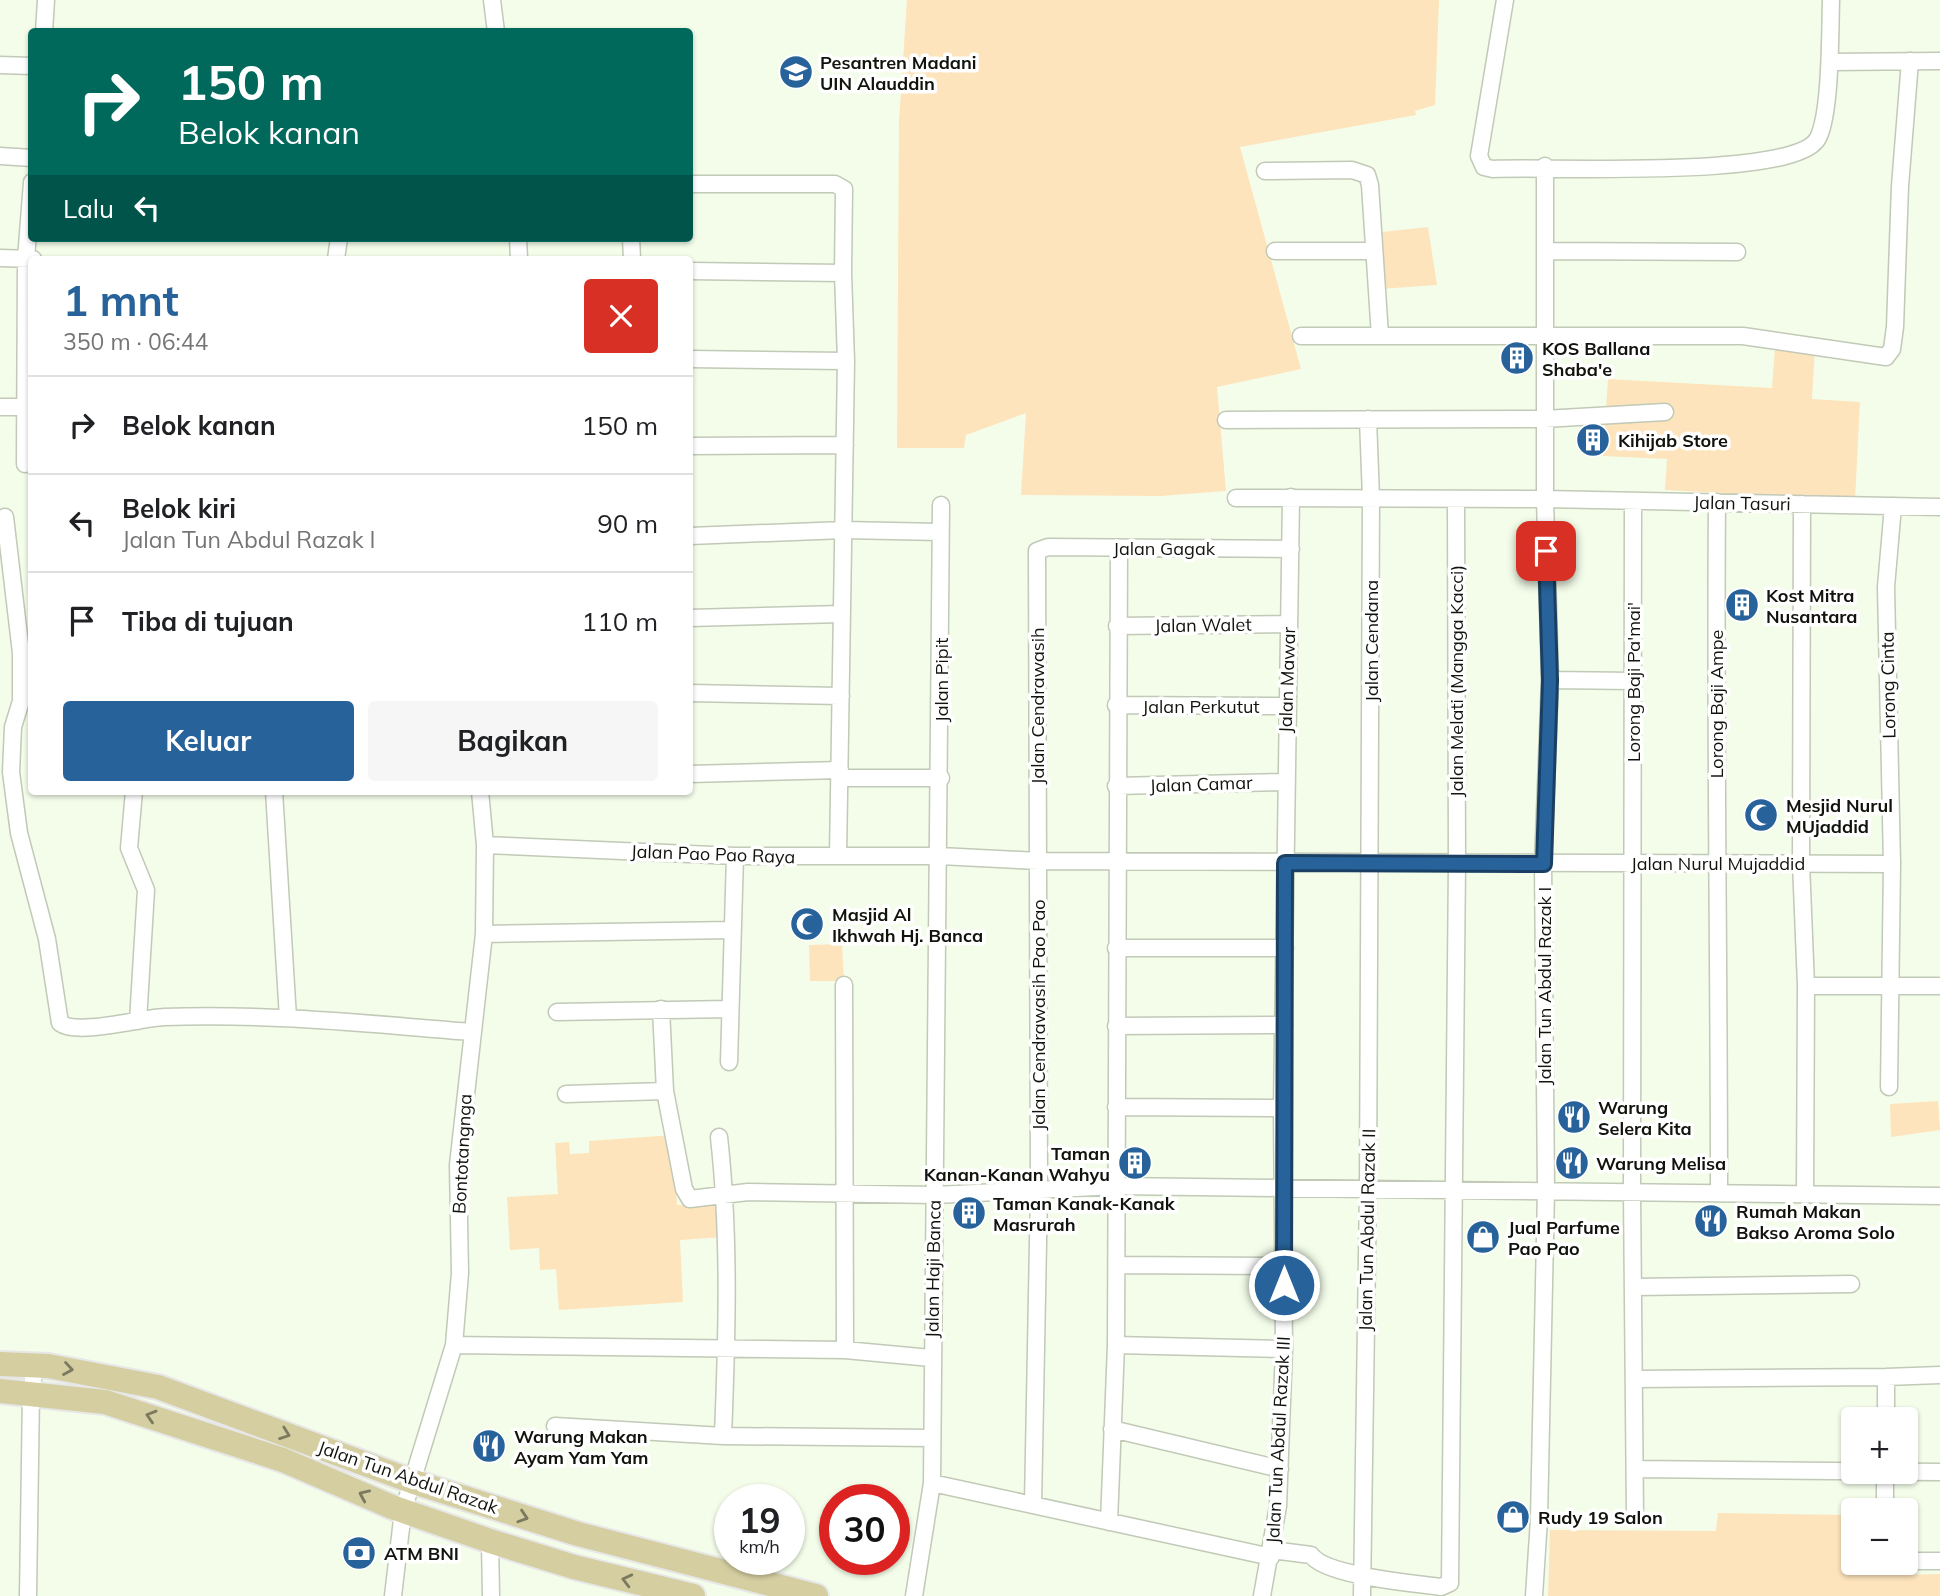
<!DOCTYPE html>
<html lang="id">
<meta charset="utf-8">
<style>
:root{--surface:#fff;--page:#f6f6f6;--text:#202124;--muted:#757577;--line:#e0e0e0;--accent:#27639a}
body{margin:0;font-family:Mulish,sans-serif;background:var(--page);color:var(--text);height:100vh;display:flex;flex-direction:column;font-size:26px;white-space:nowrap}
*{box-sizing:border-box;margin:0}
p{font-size:23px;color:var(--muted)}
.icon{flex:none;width:38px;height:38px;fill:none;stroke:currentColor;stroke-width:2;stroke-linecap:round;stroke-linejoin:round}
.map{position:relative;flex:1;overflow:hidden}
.side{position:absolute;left:28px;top:256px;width:665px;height:539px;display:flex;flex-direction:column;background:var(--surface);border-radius:7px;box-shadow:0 2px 5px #0004}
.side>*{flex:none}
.banner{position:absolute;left:28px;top:28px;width:665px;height:214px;border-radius:7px;box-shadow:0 2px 5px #0004;background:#00695c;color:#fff;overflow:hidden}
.tools{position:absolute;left:1841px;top:1407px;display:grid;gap:14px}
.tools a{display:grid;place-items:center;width:77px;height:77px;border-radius:7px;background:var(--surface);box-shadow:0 2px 5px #0004;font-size:35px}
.speed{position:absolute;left:714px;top:1484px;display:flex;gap:14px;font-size:35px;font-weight:700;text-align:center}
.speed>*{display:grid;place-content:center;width:91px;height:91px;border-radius:50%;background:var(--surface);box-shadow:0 2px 5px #0004;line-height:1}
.speed small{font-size:18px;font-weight:400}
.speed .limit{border:10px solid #d22;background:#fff;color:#111}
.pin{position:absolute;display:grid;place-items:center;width:60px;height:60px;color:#fff;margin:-30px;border-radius:14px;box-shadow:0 4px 10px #0006}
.me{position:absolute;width:77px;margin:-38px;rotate:0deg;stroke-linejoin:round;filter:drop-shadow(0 0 5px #0008)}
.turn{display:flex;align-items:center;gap:24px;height:147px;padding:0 35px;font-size:32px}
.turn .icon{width:91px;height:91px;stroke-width:2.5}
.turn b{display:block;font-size:49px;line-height:60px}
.then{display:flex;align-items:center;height:66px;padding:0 35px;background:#0003;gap:14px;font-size:26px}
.round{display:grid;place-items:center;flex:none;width:74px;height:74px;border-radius:7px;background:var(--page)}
.head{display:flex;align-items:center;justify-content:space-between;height:119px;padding:0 35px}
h1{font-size:42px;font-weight:700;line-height:52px;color:var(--accent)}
.button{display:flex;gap:14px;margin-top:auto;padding:14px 35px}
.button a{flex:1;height:80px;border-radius:7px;background:var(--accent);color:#fff;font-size:28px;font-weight:700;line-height:80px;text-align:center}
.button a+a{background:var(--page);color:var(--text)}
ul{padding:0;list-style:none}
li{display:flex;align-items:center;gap:21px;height:98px;padding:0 35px;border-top:2px solid var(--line)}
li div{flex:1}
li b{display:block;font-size:26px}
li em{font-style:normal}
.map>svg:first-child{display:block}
</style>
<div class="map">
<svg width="1940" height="1596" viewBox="0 0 1940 1596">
<rect width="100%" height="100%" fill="#f4fdea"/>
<path fill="#fde4bc" d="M 907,0 L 1439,0 L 1435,105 L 1415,111 L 1416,115 L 1240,147 L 1301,369 L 1217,387 L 1226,491 L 1160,496 L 1021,495 L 1026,413 L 966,435 L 964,448 L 897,448 L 899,121 Z
M 1428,227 L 1437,285 L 1380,289 L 1373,233 Z
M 1775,347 L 1815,349 L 1812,399 L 1860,402 L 1855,500 L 1665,490 L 1667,459 L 1603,456 L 1608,379 L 1772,388 Z
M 842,944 L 844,981 L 810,981 L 809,945 Z
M 1938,1101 L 1940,1130 L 1891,1137 L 1890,1104 Z
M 673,1135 L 677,1205 L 721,1203 L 723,1237 L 680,1240 L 683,1302 L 559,1310 L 556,1269 L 540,1270 L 539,1248 L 510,1250 L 507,1197 L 558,1194 L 555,1143 L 569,1142 L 570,1154 L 589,1153 L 589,1141 Z
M 1718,1513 L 1853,1515 L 1853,1563 L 1892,1563 L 1906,1575 L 1940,1574 L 1940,1596 L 1548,1596 L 1550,1530 L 1716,1531 Z"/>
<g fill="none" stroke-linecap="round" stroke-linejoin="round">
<g stroke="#c1c9b7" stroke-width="19">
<path id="street" d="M 492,0 L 496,32
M 1505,0 L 1479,156 L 1484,167 L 1493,169 C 1545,166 1797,180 1818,138 C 1831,113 1830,31 1831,0
M 44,32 L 46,0
M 1830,62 L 1940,61
M 0,65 L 32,66
M 0,156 L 32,158
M 1265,171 L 1352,170 L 1367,175 L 1370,185 L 1380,336
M 690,184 L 835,184 L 844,189 L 843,273 L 846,361 L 838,856
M 518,238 L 519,259
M 631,238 L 632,259
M 1275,251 L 1373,251
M 1546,251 L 1737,252
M 0,258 L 33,259
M 336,259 L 339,238
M 690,271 L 843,273
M 1301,336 L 1743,336 L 1886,357 L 1892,349 L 1895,327 L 1900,186 L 1910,61
M 690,359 L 846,361
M 0,407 L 25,407
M 1226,420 L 1544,419 L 1665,412
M 690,446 L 845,445
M 25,464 L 26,259 L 32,182
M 1236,498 L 1545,499 L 1940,507
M 1633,501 L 1632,1192 L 1635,1516
M 1717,502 C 1715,732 1719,962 1719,1192
M 1802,504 L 1801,863 L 1806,986 L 1805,1194
M 5,517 L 21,653 L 21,701 L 13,727 L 11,772 L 19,833 L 47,939 L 60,1023 C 78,1036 140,1018 164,1017 C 267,1013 370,1024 472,1032
M 690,536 L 844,530 L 940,532
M 690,618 L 842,614
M 1117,626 L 1289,624
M 1550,680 L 1634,681
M 690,693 L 841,696
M 1116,705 L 1286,706
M 690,774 L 840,770
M 839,778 L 941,778
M 1116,786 L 1285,782
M 134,791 L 129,848 L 146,890 L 138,1021
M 274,791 L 288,1018
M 485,845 L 735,856 L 940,856 L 1038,861 L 1892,864
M 484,934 L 732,930
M 1116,948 L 1285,948
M 844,985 L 845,1350
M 1806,986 L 1940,986
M 661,1009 L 665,1091 L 684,1189 L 690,1199 L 748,1192 L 935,1195 L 1117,1186 L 1940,1196
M 557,1012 L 728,1009
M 1116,1026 L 1284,1025
M 729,1062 L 735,856
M 1889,1087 L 1892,864 L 1886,587 L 1893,506
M 566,1094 L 665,1091
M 1116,1107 L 1282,1108
M 719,1137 C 730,1236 727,1337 723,1436
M 1117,1265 L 1284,1266
M 1635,1287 L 1851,1284
M 454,1345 L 845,1350 L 931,1358
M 1116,1345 L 1284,1349
M 1886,1377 L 1940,1375
M 1636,1379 L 1886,1377 L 1886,1419
M 555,1426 L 723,1436 L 932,1438
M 1112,1429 L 1280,1469
M 1636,1469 L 1940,1472
M 932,1483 L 1271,1557
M 1033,1505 L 1039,1190 L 1037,551 L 1048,547 L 1291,549
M 1885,1510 L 1885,1472
M 1109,1522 L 1116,1345 L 1119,548
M 490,1541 L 491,1596
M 1272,1550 L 1311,1555 C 1326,1576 1413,1583 1441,1587 L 1450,1583 L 1457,863 L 1456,499
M 1906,1561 L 1940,1561
M 28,1596 L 31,1394 L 35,1365
M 393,1596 L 403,1511 L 454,1345 L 460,1273 L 458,1165 L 484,934 L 485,845 L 480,791
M 914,1596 L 932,1483 L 941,505
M 1262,1596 L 1278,1506 L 1284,1349 L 1282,1108 L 1291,497
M 1362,1596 L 1368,1188 L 1371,498 L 1368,419
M 1534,1596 L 1539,1519 L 1546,1190 L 1543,864 L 1550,680 L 1545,499 L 1545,166"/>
</g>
<g stroke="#e7e7e7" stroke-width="28">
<path id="primary" d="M 0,1364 L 48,1366 L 158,1387 L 414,1482 L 578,1534 L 816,1596
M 0,1391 L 105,1402 L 283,1460 L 392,1507 L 490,1541 L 574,1567 L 693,1596"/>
</g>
<use href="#street" stroke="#fff" stroke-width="16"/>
<use href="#primary" stroke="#d4cea1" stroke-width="24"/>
</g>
<defs><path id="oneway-chevron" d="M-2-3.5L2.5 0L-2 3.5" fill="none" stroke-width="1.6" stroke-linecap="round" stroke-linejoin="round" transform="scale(1.75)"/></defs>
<g stroke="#7c7a5e">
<use href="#oneway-chevron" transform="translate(68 1369) rotate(9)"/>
<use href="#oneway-chevron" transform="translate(151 1416) rotate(-163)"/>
<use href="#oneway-chevron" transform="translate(285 1434) rotate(20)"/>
<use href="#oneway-chevron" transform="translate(364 1495) rotate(-156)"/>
<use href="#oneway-chevron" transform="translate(523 1517) rotate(18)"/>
<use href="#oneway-chevron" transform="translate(627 1580) rotate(-166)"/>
</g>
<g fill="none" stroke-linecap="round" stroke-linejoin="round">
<g stroke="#194064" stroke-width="18">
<path id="route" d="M 1284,1285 L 1285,863 L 1544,864 L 1550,680 L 1546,551"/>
</g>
<use href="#route" stroke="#27639a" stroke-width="12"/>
</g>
<defs>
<g id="school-disc" transform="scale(1.75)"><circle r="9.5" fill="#27639a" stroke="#fff"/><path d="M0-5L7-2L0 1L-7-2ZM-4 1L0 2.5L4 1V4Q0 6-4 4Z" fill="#fff"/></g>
<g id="building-disc" transform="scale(1.75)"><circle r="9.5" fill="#27639a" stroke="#fff"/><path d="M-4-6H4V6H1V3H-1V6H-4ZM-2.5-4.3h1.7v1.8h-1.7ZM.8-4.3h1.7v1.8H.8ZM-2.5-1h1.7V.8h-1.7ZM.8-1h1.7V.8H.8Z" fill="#fff"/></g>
<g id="mosque-disc" transform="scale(1.75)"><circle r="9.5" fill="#27639a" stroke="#fff"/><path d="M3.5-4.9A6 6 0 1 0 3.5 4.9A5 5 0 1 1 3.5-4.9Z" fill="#fff"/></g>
<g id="restaurant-disc" transform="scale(1.75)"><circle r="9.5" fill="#27639a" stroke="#fff"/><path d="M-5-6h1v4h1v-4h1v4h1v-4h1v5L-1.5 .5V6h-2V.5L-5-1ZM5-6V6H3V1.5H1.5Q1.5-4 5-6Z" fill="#fff"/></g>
<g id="shop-disc" transform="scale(1.75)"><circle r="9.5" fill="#27639a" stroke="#fff"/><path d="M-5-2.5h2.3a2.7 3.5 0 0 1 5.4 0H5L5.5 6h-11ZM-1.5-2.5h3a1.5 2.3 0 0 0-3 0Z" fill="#fff"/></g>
<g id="bank-disc" transform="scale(1.75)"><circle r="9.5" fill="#27639a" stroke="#fff"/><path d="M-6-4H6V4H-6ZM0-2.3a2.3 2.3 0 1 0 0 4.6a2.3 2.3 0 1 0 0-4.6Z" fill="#fff"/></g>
</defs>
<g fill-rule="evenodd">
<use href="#school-disc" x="796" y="72"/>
<use href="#building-disc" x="1517" y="358"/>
<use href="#building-disc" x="1593" y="440"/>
<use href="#building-disc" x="1742" y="605"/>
<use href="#mosque-disc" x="1761" y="815"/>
<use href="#mosque-disc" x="807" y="924"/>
<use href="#restaurant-disc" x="1574" y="1117"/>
<use href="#building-disc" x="1135" y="1163"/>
<use href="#restaurant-disc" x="1572" y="1163"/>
<use href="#building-disc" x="969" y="1213"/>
<use href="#restaurant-disc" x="1711" y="1221"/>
<use href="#shop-disc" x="1483" y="1237"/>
<use href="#restaurant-disc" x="489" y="1446"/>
<use href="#shop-disc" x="1513" y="1517"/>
<use href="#bank-disc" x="359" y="1553"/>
</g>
<g text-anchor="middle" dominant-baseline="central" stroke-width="7" stroke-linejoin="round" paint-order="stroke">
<g font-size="18" font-weight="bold" fill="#11130d" stroke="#fff" text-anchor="start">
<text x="820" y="62">Pesantren Madani<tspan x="820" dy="21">UIN Alauddin</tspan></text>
<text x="1542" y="348">KOS Ballana<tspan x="1542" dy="21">Shaba'e</tspan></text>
<text x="1618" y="440">Kihijab Store</text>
<text x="1766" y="595">Kost Mitra<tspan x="1766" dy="21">Nusantara</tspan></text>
<text x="1786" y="805">Mesjid Nurul<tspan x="1786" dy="21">MUjaddid</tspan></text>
<text x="832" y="914">Masjid Al<tspan x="832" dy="21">Ikhwah Hj. Banca</tspan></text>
<text x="1598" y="1107">Warung<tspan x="1598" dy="21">Selera Kita</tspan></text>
<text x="1110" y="1153" text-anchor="end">Taman<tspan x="1110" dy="21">Kanan-Kanan Wahyu</tspan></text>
<text x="1596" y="1163">Warung Melisa</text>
<text x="993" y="1203">Taman Kanak-Kanak<tspan x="993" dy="21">Masrurah</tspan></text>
<text x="1736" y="1211">Rumah Makan<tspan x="1736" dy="21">Bakso Aroma Solo</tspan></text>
<text x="1508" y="1227">Jual Parfume<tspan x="1508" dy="21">Pao Pao</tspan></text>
<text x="514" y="1436">Warung Makan<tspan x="514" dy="21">Ayam Yam Yam</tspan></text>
<text x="1538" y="1517">Rudy 19 Salon</text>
<text x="384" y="1553">ATM BNI</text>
</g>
<g font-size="18" fill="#11130d" stroke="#fff">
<text transform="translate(1742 503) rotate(1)">Jalan Tasuri</text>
<text x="1164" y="548">Jalan Gagak</text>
<text transform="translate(1203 625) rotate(-1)">Jalan Walet</text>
<text transform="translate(1371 641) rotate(-90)">Jalan Cendana</text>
<text transform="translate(941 680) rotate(-90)">Jalan Pipit</text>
<text transform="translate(1287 680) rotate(-88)">Jalan Mawar</text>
<text transform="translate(1456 681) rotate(-90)">Jalan Melati (Mangga Kacci)</text>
<text transform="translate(1633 682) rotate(-90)">Lorong Baji Pa'mai'</text>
<text transform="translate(1888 685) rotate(-91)">Lorong Cinta</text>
<text transform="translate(1716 704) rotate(-90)">Lorong Baji Ampe</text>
<text transform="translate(1037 706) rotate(-90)">Jalan Cendrawasih</text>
<text x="1201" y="706">Jalan Perkutut</text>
<text transform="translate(1201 784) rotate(-2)">Jalan Camar</text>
<text transform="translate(713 854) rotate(2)">Jalan Pao Pao Raya</text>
<text x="1718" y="863">Jalan Nurul Mujaddid</text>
<text transform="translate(1544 986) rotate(-90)">Jalan Tun Abdul Razak I</text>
<text transform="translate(1038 1015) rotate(-90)">Jalan Cendrawasih Pao Pao</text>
<text transform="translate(462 1154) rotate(-87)">Bontotangnga</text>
<text transform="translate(1367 1230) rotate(-89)">Jalan Tun Abdul Razak II</text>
<text transform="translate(933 1269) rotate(-89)">Jalan Haji Banca</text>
<text transform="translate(1278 1440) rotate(-87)">Jalan Tun Abdul Razak III</text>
<text transform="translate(408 1477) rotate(19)">Jalan Tun Abdul Razak</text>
</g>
</g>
</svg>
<div class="tools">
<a>+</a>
<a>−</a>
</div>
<div class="speed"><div>19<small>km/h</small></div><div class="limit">30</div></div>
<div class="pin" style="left:1546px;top:551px;background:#d93025"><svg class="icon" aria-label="arrive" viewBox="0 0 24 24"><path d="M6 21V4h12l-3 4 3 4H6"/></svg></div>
<svg class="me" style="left:1284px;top:1285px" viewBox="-20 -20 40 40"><circle r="17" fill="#27639a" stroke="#fff" stroke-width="3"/><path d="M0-11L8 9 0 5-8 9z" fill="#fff"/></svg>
<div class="banner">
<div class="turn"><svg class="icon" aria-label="right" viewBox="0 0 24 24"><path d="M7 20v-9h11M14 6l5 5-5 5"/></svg><div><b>150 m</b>Belok kanan</div></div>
<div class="then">Lalu<svg class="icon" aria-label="left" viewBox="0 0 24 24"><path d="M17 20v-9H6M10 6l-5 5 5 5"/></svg></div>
</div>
<section class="side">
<div class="head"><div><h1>1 mnt</h1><p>350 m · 06:44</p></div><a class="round" style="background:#d93025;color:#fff"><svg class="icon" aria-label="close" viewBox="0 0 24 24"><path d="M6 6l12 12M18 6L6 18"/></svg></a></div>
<ul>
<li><svg class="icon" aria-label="right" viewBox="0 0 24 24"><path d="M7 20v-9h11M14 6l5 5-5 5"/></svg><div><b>Belok kanan</b></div><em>150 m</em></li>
<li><svg class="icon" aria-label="left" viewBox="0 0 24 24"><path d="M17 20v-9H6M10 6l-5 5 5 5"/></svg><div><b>Belok kiri</b><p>Jalan Tun Abdul Razak I</p></div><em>90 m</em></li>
<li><svg class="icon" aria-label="arrive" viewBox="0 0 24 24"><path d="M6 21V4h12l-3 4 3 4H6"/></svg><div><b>Tiba di tujuan</b></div><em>110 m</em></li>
</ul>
<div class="button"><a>Keluar</a><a>Bagikan</a></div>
</section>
</div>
